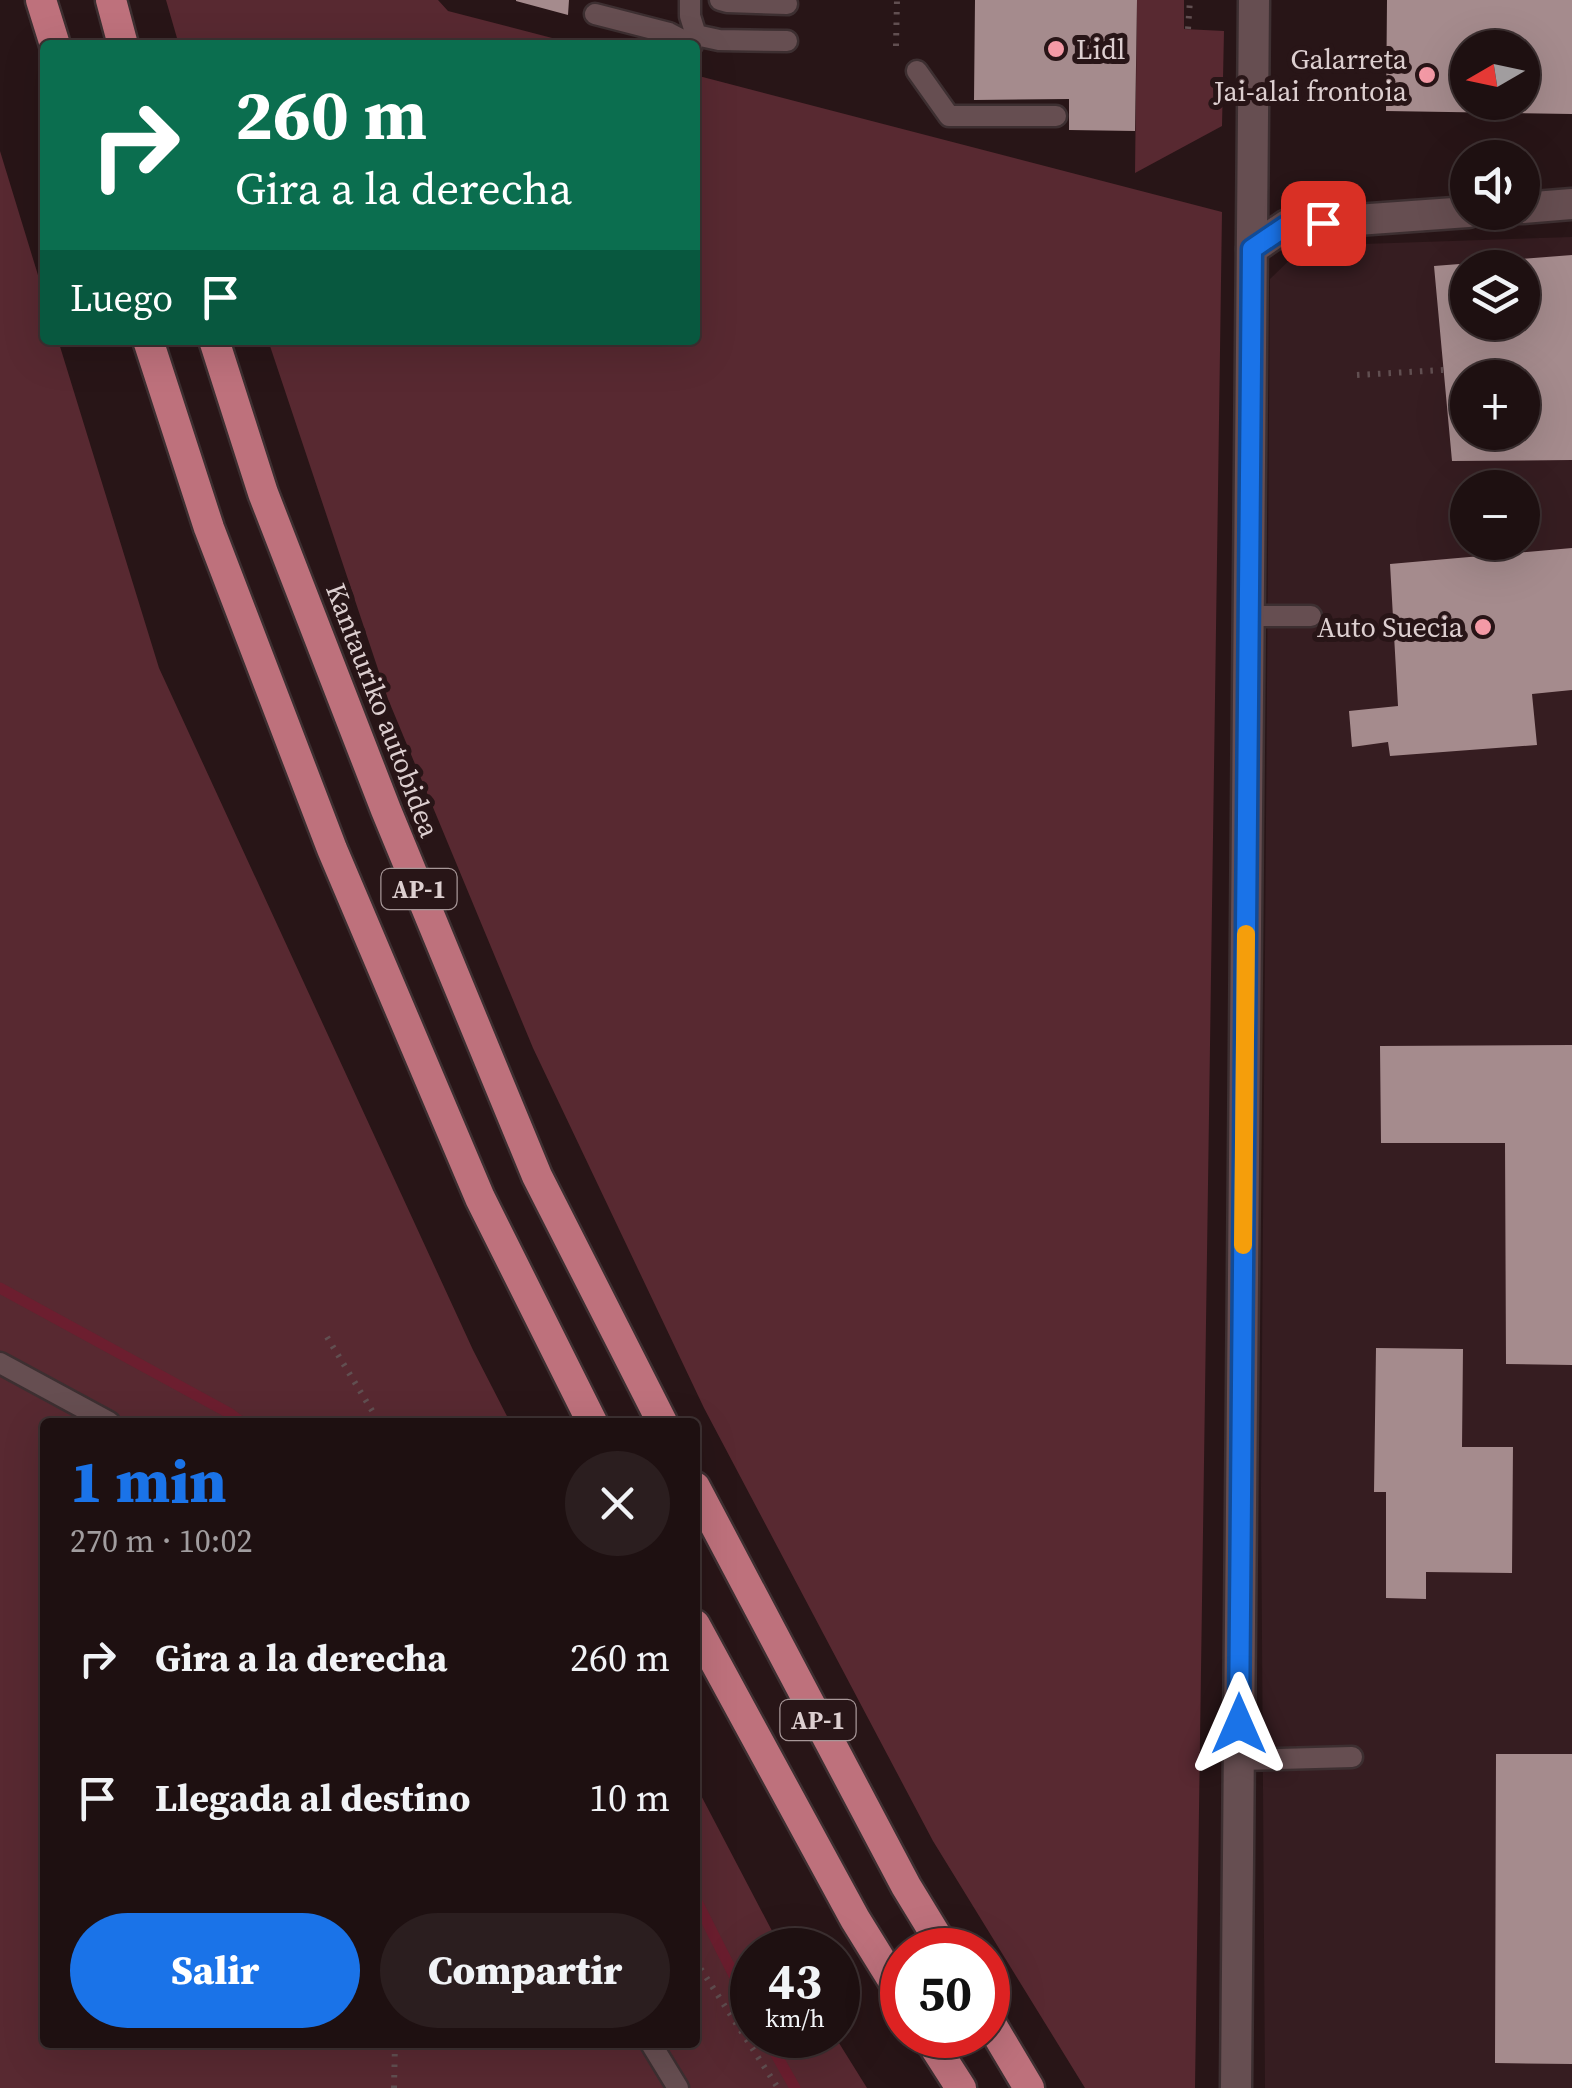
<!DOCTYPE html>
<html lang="es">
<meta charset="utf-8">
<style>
:root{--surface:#1e1011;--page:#2b1e1f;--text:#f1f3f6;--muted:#a19d9f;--line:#3c3031;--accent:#1a73e8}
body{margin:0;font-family:"Source Serif 4",serif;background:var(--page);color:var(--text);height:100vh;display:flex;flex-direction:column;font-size:38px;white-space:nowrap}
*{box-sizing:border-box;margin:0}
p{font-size:32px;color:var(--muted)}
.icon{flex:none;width:55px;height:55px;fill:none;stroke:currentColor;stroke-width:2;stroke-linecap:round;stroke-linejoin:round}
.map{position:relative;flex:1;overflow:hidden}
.details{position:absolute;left:40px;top:1418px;width:660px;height:630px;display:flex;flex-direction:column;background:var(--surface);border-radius:10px;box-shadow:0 10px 40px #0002,0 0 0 2px var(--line)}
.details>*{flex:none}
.guide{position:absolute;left:40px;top:40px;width:660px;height:305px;border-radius:10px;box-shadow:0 10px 40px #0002,0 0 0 2px var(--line);background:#0b6e4f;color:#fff;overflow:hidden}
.needle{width:65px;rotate:261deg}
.tools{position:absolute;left:1450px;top:30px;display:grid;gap:20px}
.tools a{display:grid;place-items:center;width:90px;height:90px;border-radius:50%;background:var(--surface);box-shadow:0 10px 40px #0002,0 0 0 2px var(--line);font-size:50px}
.speed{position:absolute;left:730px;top:1928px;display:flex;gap:20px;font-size:50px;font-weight:700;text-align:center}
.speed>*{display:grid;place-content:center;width:130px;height:130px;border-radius:50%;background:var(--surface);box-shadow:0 10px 40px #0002,0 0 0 2px var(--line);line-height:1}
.speed small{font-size:25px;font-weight:400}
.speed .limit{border:15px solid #d22;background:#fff;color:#111}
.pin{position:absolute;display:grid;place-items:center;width:85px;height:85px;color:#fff;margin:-42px;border-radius:20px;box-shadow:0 5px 15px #0006}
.me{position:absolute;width:110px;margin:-55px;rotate:0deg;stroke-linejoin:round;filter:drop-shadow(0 0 8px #0008)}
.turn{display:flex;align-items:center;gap:35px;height:210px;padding:0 30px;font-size:45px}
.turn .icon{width:130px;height:130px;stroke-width:2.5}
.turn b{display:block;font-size:70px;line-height:85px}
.then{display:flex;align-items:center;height:95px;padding:0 30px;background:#0003;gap:20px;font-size:38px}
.round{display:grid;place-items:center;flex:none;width:105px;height:105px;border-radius:52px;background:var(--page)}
.head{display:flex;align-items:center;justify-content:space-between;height:170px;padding:0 30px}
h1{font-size:60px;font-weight:800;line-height:75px;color:var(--accent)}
.cta{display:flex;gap:20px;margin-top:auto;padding:20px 30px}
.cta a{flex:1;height:115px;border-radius:60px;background:var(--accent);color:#fff;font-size:40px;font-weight:800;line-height:115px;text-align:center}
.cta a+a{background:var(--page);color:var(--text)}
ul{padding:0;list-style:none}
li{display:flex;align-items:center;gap:30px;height:140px;padding:0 30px}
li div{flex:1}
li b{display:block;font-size:38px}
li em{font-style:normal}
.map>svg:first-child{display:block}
</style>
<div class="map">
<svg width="1572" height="2088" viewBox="0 0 1572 2088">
<rect width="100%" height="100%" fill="#281517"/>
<path fill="#361d21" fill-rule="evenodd" d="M 1572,237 L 1572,2088 L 1265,2088 L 1261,1489 L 1270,279 L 1304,246 ZM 1468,268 L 1522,268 L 1522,322 L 1468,322 ZM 1468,378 L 1522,378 L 1522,432 L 1468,432 ZM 1468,488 L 1522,488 L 1522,542 L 1468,542 Z"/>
<path fill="#582931" d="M 166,0 L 438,0 L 448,11 L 579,45 L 179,45 Z
M 1137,0 L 1184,0 L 1184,29 L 1224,31 L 1222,126 L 1135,173 Z
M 695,75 L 1222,212 L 1195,2088 L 1085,2088 L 933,1841 L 704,1408 L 533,1048 L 388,699 L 268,340 L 695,340 Z
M 0,151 L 45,298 L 45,340 L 58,340 L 159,668 L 473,1350 L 510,1422 L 45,1422 L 45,2042 L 695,2042 L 695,1784 L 782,1950 L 752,1950 L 752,2035 L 834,2035 L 867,2088 L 0,2088 Z"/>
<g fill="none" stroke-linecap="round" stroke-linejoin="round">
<path stroke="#6c1e2f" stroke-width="11" d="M 0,1288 L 229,1413 L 241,1422
M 695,1898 L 752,2011
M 765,2035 L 795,2088"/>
</g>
<path fill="#a58b8d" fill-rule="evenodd" d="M 516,0 L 569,0 L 568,15 L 516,1 Z
M 975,0 L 1137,0 L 1135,131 L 1069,130 L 1069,99 L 974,100 Z
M 1387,0 L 1572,0 L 1572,114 L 1386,111 ZM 1468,48 L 1522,48 L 1522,102 L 1468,102 Z
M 1572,255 L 1572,460 L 1452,461 L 1434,266 ZM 1468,268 L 1522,268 L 1522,322 L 1468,322 ZM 1468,378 L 1522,378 L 1522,432 L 1468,432 Z
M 1572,548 L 1572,690 L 1532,694 L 1537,745 L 1390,756 L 1388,742 L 1352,747 L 1349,711 L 1398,706 L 1390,564 Z
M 1572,1045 L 1572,1365 L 1506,1364 L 1505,1143 L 1381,1143 L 1380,1046 Z
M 1376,1348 L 1463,1349 L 1462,1447 L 1513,1447 L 1512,1573 L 1426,1572 L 1426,1599 L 1386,1598 L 1386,1492 L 1374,1492 Z
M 1496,1754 L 1572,1754 L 1572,2064 L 1495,2063 Z"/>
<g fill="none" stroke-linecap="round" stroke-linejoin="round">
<g stroke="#3d2f31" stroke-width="25">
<path id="lane" d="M 690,0 L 690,16 L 696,35 L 719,40 L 787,41
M 720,0 L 727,2 L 787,4
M 595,14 L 669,33 L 692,45
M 917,71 L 949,116 L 1056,116
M 1249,616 L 1311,616
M 0,1363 L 109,1422
M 1239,1760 L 1352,1757
M 650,2042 L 678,2088"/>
</g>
<g stroke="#3d2f31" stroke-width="35">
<path id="street" d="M 1522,208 L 1572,204
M 1252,249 L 1287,225 L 1468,212"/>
</g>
<g stroke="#3d2f31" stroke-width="35">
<path id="secondary" d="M 1236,2088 L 1254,0"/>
</g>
<g stroke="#3d2f31" stroke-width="35">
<path id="highway" d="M 41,0 L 55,45
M 111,0 L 123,45
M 148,340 L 209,528 L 332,849 L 480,1198 L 592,1422
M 214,340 L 263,493 L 386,810 L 537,1176 L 662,1422
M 695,1487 L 906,1886 L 945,1950
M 695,1625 L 855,1919 L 902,1995
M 988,2019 L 1029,2088
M 927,2035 L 961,2088"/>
</g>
<path stroke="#614f51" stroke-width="6" stroke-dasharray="2.5 8" stroke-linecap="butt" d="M 1188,29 L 1190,0
M 896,46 L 897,0
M 1357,375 L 1443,370
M 327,1337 L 379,1422
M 695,1960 L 778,2088
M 394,2088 L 395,2042"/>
<use href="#lane" stroke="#664e51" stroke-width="20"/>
<use href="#street" stroke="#664e51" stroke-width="30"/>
<use href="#secondary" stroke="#664e51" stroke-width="30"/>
<use href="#highway" stroke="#be717c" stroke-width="30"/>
</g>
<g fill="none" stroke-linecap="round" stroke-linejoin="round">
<g stroke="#114b97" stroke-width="25">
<path id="route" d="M 1239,1724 L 1252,249 L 1286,226 L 1323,223"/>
</g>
<use href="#route" stroke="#1a73e8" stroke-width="18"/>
<path stroke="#f59e0b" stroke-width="18" d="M 1243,1245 L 1246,934"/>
</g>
<g fill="#f49aa6" stroke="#281517" stroke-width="4">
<circle cx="1056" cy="49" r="10"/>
<circle cx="1427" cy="75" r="10"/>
<circle cx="1483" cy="627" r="10"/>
</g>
<g text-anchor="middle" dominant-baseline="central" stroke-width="10" stroke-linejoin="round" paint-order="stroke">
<g fill="#281517" stroke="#a79798" stroke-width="2.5">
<rect x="381.5" y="869" width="75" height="40" rx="8"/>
<rect x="780.5" y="1700" width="75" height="40" rx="8"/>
</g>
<g font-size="25" font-weight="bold" fill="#ddcfd0">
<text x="419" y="889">AP-1</text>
<text x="818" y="1720">AP-1</text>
</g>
<g font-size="28" fill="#ddcfd0" stroke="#281517" text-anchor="end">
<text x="1076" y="49" text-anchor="start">Lidl</text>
<text x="1407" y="59">Galarreta<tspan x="1407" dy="32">Jai-alai frontoia</tspan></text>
<text x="1463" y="627">Auto Suecia</text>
</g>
<g font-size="28" fill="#ddcfd0" stroke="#281517">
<text transform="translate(383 710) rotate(69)">Kantauriko autobidea</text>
</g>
</g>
</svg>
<div class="tools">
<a><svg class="needle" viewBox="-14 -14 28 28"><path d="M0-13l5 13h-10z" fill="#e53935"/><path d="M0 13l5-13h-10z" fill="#a19d9f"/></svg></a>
<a><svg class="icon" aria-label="sound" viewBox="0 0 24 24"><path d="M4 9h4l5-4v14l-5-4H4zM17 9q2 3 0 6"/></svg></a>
<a><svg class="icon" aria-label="layers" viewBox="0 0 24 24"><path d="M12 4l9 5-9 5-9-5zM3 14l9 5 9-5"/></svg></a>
<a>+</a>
<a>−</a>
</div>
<div class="speed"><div>43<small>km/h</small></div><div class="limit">50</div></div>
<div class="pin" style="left:1323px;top:223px;background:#d93025"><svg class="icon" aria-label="arrive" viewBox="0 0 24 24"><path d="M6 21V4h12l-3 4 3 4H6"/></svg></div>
<svg class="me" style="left:1239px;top:1724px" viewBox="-20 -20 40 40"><path d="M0-17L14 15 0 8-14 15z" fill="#1a73e8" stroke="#fff" stroke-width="4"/></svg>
<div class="guide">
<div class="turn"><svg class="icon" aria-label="right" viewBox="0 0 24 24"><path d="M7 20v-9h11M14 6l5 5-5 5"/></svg><div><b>260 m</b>Gira a la derecha</div></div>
<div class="then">Luego<svg class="icon" aria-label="arrive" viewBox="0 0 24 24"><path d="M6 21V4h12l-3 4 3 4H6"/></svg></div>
</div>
<section class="details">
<div class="head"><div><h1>1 min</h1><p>270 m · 10:02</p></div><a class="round"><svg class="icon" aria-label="close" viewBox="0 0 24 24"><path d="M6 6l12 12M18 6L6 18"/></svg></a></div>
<ul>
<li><svg class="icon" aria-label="right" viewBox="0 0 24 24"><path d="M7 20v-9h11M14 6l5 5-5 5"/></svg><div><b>Gira a la derecha</b></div><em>260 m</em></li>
<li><svg class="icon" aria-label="arrive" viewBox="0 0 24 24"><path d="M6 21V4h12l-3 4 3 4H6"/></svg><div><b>Llegada al destino</b></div><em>10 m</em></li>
</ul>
<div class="cta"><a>Salir</a><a>Compartir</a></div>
</section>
</div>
